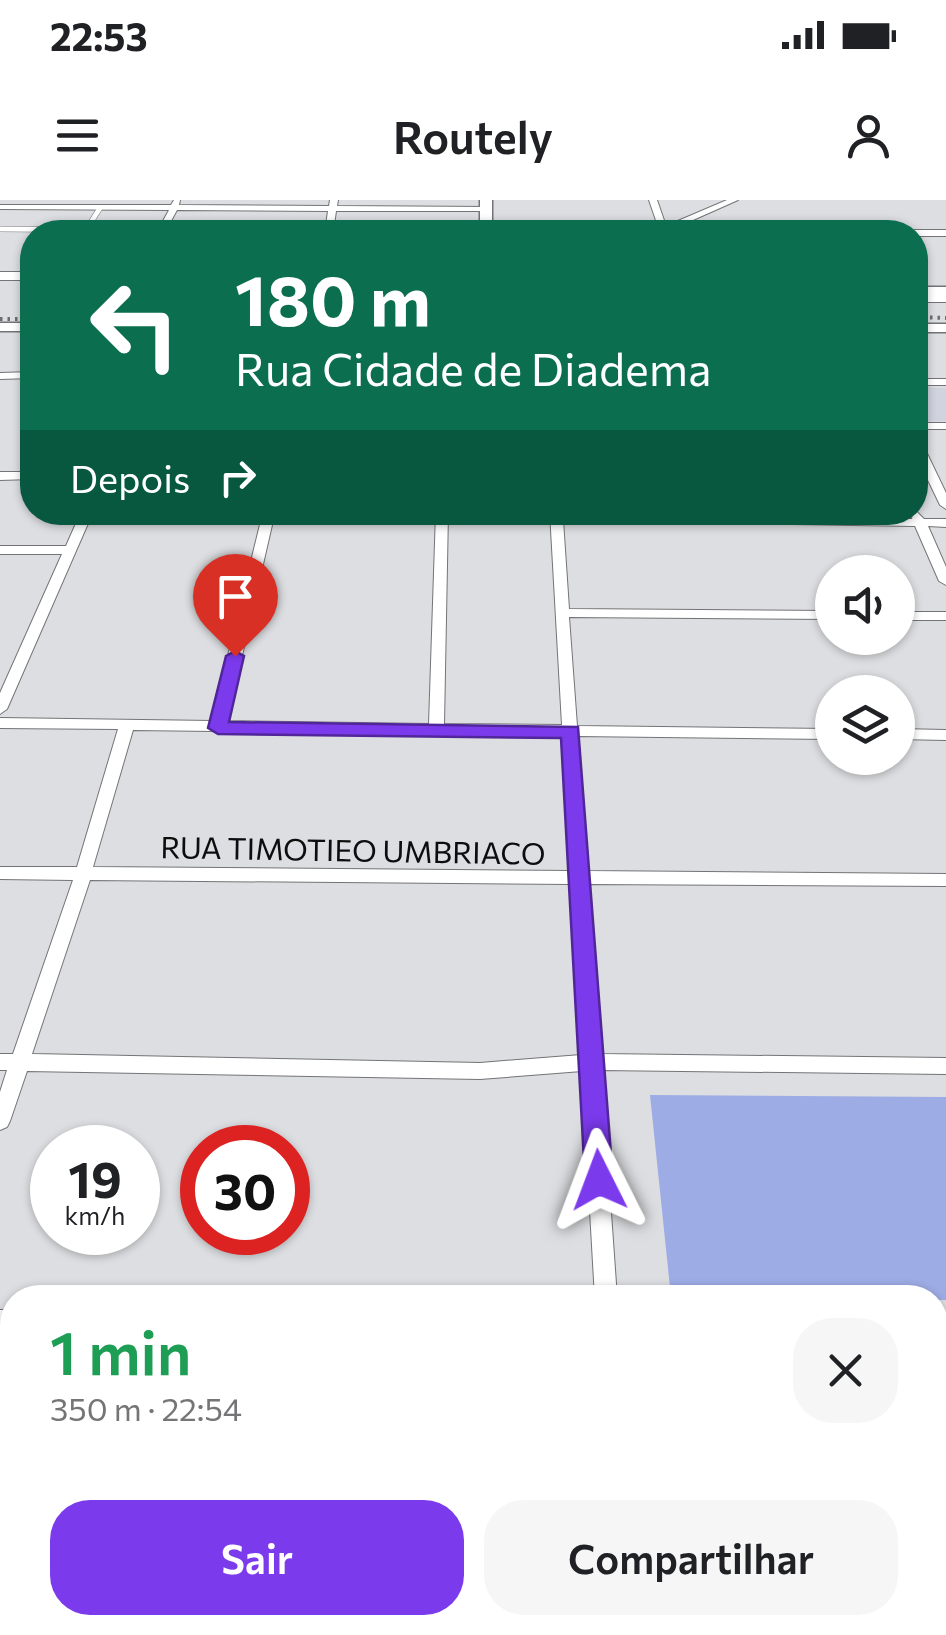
<!DOCTYPE html>
<html lang="pt">
<meta charset="utf-8">
<style>
:root{--surface:#fff;--page:#f6f6f6;--text:#202124;--muted:#757577;--accent:#7c3aed}
body{margin:0;font-family:Commissioner,sans-serif;background:var(--page);color:var(--text);height:100vh;display:flex;flex-direction:column;font-size:38px;white-space:nowrap}
*{box-sizing:border-box;margin:0}
p{font-size:32px;color:var(--muted)}
.icon{flex:none;width:55px;height:55px;fill:none;stroke:currentColor;stroke-width:2;stroke-linecap:round;stroke-linejoin:round}
.map{position:relative;flex:1;overflow:hidden}
.side{position:absolute;left:0px;top:1085px;width:948px;height:350px;display:flex;flex-direction:column;background:var(--surface);border-radius:40px 40px 0 0;box-shadow:0 2px 8px #0004}
.side>*{flex:none}
.banner{position:absolute;left:20px;top:20px;width:908px;height:305px;border-radius:40px;box-shadow:0 2px 8px #0004;background:#0b6e4f;color:#fff;overflow:hidden}
.tools{position:absolute;left:815px;top:355px;display:grid;gap:20px}
.tools a{display:grid;place-items:center;width:100px;height:100px;border-radius:50%;background:var(--surface);box-shadow:0 2px 8px #0004;font-size:50px}
.speed{position:absolute;left:30px;top:925px;display:flex;gap:20px;font-size:50px;font-weight:700;text-align:center}
.speed>*{display:grid;place-content:center;width:130px;height:130px;border-radius:50%;background:var(--surface);box-shadow:0 2px 8px #0004;line-height:1}
.speed small{font-size:25px;font-weight:400}
.speed .limit{border:15px solid #d22;background:#fff;color:#111}
.pin{position:absolute;display:grid;place-items:center;width:85px;height:85px;color:#fff;margin:-102px -42px;border-radius:50% 50% 50% 0;rotate:-45deg;box-shadow:0 0 10px #0007}
.pin .icon{rotate:45deg}
.me{position:absolute;width:110px;margin:-55px;rotate:357deg;stroke-linejoin:round;filter:drop-shadow(0 0 8px #0008)}
.turn{display:flex;align-items:center;gap:35px;height:210px;padding:0 50px;font-size:45px}
.turn .icon{width:130px;height:130px;stroke-width:2.5}
.turn b{display:block;font-size:70px;line-height:85px}
.then{display:flex;align-items:center;height:95px;padding:0 50px;background:#0003;gap:20px;font-size:38px}
.round{display:grid;place-items:center;flex:none;width:105px;height:105px;border-radius:40px;background:var(--page)}
.headline{display:flex;align-items:center;justify-content:space-between;height:170px;padding:0 50px}
h1{font-size:60px;font-weight:600;line-height:75px;color:#1e9e55}
.button{display:flex;gap:20px;margin-top:auto;padding:20px 50px}
.button a{flex:1;height:115px;border-radius:40px;background:var(--accent);color:#fff;font-size:40px;font-weight:600;line-height:115px;text-align:center}
.button a+a{background:var(--page);color:var(--text)}
.status{display:flex;justify-content:space-between;align-items:center;height:70px;padding:0 50px;background:var(--surface);direction:ltr}
.status svg{height:28px;fill:currentColor}
header{display:flex;justify-content:space-between;align-items:center;height:130px;padding:0 50px;background:var(--surface);font-size:45px;font-weight:600}
.map>svg:first-child{display:block}
</style>
<div class="status"><b>22:53</b><svg viewBox="0 0 49 12"><path d="M0 12V9h3v3zM5 12V6h3v6zM10 12V3h3v9zM15 12V0h3v12zM26 1h20v11H26zM47 4h2v5h-2z"/></svg></div>
<header><svg class="icon" aria-label="menu" viewBox="0 0 24 24"><path d="M4 6h16M4 12h16M4 18h16"/></svg>Routely<svg class="icon" aria-label="person" viewBox="0 0 24 24"><circle cx="12" cy="8" r="4"/><path d="M4 21q1-7 8-7t8 7"/></svg></header>
<div class="map">
<svg width="946" height="1435" viewBox="0 0 946 1435">
<rect width="100%" height="100%" fill="#dddee1"/>
<path fill="#d1d4de" d="M 915,187 L 946,188 L 946,221 L 915,222 Z"/>
<path fill="#9dace5" d="M 650,895 L 946,897 L 946,1100 L 671,1097 Z"/>
<g fill="none" stroke-linecap="round" stroke-linejoin="round">
<g stroke="#737477" stroke-width="6">
<path id="service" d="M 0,29 L 135,30
M 86,30 L 100,8"/>
</g>
<g stroke="#737477" stroke-width="2">
<path id="minor" d="M 174,0 L 180,0 L 179,5 L 329,6 L 330,0 L 338,0 L 337,6 L 486,7 L 490,9 L 486,11 L 336,11 L 333,32 L 325,32 L 328,11 L 177,10 L 165,32 L 157,32 L 169,10 L 0,9 L 0,5 L 171,5 Z
M 649,0 L 657,0 L 666,26 L 727,0 L 738,0 L 675,28 L 720,29 L 724,32 L 660,32 Z
M 915,30 L 946,30 L 946,36 L 915,36 L 915,32 L 911,32 Z
M 32,172 L 32,178 L 0,179 L 0,173 Z
M 915,179 L 946,179 L 946,185 L 915,185 Z
M 915,223 L 946,223 L 946,229 L 915,229 Z
M 915,238 L 921,241 L 946,293 L 946,309 L 940,305 L 915,253 Z
M 0,272 L 32,272 L 32,279 L 0,280 Z
M 81,312 L 93,312 L 7,509 L 0,514 L 0,493 L 62,354 L 0,354 L 0,346 L 66,346 Z
M 263,312 L 275,312 L 227,521 L 429,524 L 436,312 L 448,312 L 444,524 L 562,525 L 550,312 L 912,319 L 913,313 L 917,312 L 924,319 L 946,319 L 946,327 L 928,326 L 946,367 L 946,385 L 939,381 L 915,326 L 563,320 L 569,409 L 832,411 L 832,419 L 569,417 L 577,526 L 832,529 L 832,539 L 578,536 L 587,671 L 946,674 L 946,686 L 588,684 L 600,854 L 946,858 L 946,874 L 601,870 L 617,1098 L 595,1098 L 582,871 L 480,879 L 27,871 L 10,921 L 7,927 L 0,930 L 0,892 L 7,870 L 0,870 L 0,854 L 13,854 L 73,680 L 0,679 L 0,667 L 77,667 L 118,529 L 0,528 L 0,518 L 212,521 ZM 133,530 L 563,535 L 570,671 L 93,667 ZM 90,680 L 571,684 L 581,855 L 480,863 L 32,854 Z
M 898,412 L 946,412 L 946,420 L 898,420 Z
M 898,529 L 946,530 L 946,540 L 898,539 Z
M 0,1110 L 12,1110 L 12,1132 L 0,1132 Z
M 935,1132 L 946,1132 L 946,1156 L 935,1156 Z
M 609,1422 L 635,1422 L 635,1435 L 609,1435 Z"/>
</g>
<g stroke="#737477" stroke-width="3">
<path id="tertiary" d="M 0,123 L 32,123 L 32,131 L 0,131 Z
M 915,124 L 946,124 L 946,132 L 915,132 Z"/>
</g>
<g stroke="#737477" stroke-width="3">
<path id="secondary" d="M 480,0 L 492,0 L 492,32 L 480,32 Z
M 915,87 L 946,87 L 946,95 L 915,95 Z"/>
</g>
<g stroke="#737477" stroke-width="2">
<path id="trunk" d="M 0,72 L 32,72 L 32,80 L 0,80 Z
M 915,94 L 946,94 L 946,102 L 915,102 Z"/>
</g>
<use href="#service" stroke="#fff" stroke-width="5"/>
<use href="#minor" fill="#fff" fill-rule="evenodd"/>
<use href="#tertiary" fill="#fff" fill-rule="evenodd"/>
<use href="#secondary" fill="#fff" fill-rule="evenodd"/>
<use href="#trunk" fill="#fff" fill-rule="evenodd"/>
<path stroke="#6c6d6f" stroke-width="4" stroke-dasharray="2.5 5" stroke-linecap="butt" d="M 915,117 L 946,118
M 0,119 L 32,119"/>
</g>
<path fill="#7c3aed" stroke="#51269a" stroke-width="2.5" d="M 235,451 L 244,456 L 229,522 L 578,527 L 613,980 L 609,989 L 599,992 L 589,989 L 585,980 L 561,538 L 218,534 L 208,528 L 226,456 Z"/>
<g text-anchor="middle" dominant-baseline="central" stroke-width="8" stroke-linejoin="round" paint-order="stroke">
<g font-size="30" fill="#0d0d0e" stroke="#dddee1">
<text transform="translate(353 649) rotate(1)">RUA TIMOTIEO UMBRIACO</text>
</g>
</g>
</svg>
<div class="tools">
<a><svg class="icon" aria-label="sound" viewBox="0 0 24 24"><path d="M4 9h4l5-4v14l-5-4H4zM17 9q2 3 0 6"/></svg></a>
<a><svg class="icon" aria-label="layers" viewBox="0 0 24 24"><path d="M12 4l9 5-9 5-9-5zM3 14l9 5 9-5"/></svg></a>
</div>
<div class="speed"><div>19<small>km/h</small></div><div class="limit">30</div></div>
<div class="pin" style="left:235px;top:456px;background:#d93025"><svg class="icon" aria-label="arrive" viewBox="0 0 24 24"><path d="M6 21V4h12l-3 4 3 4H6"/></svg></div>
<svg class="me" style="left:599px;top:980px" viewBox="-20 -20 40 40"><path d="M0-17L14 15 0 8-14 15z" fill="#7c3aed" stroke="#fff" stroke-width="4"/></svg>
<div class="banner">
<div class="turn"><svg class="icon" aria-label="left" viewBox="0 0 24 24"><path d="M17 20v-9H6M10 6l-5 5 5 5"/></svg><div><b>180 m</b>Rua Cidade de Diadema</div></div>
<div class="then">Depois<svg class="icon" aria-label="right" viewBox="0 0 24 24"><path d="M7 20v-9h11M14 6l5 5-5 5"/></svg></div>
</div>
<section class="side">
<div class="headline"><div><h1>1 min</h1><p>350 m · 22:54</p></div><a class="round"><svg class="icon" aria-label="close" viewBox="0 0 24 24"><path d="M6 6l12 12M18 6L6 18"/></svg></a></div>
<div class="button"><a>Sair</a><a>Compartilhar</a></div>
</section>
</div>
